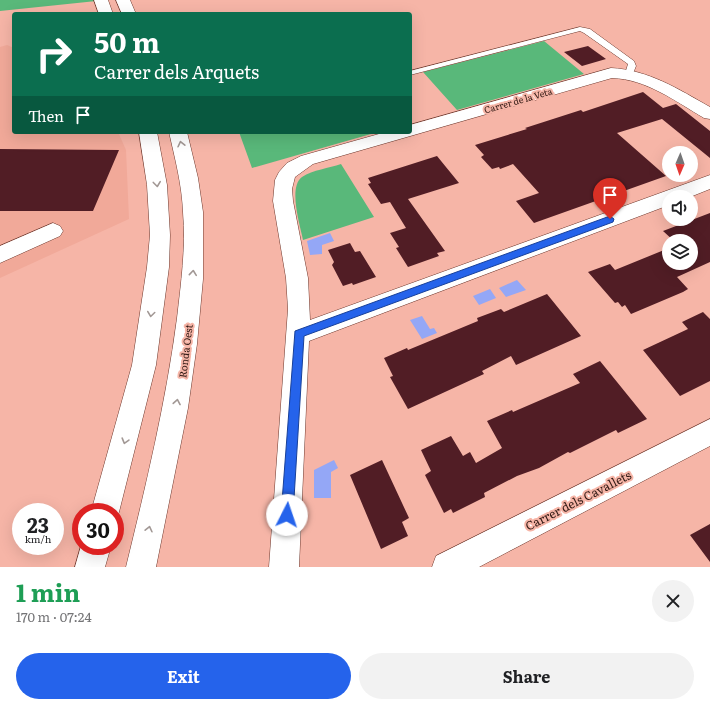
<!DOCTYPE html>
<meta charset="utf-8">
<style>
:root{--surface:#fff;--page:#f2f2f2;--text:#202124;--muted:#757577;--accent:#2563eb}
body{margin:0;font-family:Literata,serif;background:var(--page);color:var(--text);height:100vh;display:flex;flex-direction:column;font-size:15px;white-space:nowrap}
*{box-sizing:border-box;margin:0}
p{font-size:13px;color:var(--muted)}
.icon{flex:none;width:22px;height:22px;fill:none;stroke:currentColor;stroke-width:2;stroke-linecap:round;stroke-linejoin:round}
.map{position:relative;height:567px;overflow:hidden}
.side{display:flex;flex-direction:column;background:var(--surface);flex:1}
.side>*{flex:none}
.top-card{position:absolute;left:12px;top:12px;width:400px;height:122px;border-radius:4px;box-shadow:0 4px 16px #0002;background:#0b6e4f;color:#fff;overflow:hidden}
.needle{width:26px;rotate:182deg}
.tools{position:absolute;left:662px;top:146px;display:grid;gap:8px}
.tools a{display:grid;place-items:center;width:36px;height:36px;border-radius:50%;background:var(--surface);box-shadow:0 4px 16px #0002;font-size:20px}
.speed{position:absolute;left:12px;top:503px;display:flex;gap:8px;font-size:20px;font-weight:700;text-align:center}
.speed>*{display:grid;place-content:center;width:52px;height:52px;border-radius:50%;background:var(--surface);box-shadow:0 4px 16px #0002;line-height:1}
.speed small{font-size:10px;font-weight:400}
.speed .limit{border:6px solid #d22;background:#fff;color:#111}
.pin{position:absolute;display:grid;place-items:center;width:34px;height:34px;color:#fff;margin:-41px -17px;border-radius:50% 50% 50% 0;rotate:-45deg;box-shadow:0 0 4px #0007}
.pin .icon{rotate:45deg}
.me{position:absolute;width:44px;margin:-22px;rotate:4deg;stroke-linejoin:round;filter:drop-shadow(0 0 3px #0008)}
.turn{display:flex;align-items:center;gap:14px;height:84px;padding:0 16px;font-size:18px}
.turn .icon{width:52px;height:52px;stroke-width:2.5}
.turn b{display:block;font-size:28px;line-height:34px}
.then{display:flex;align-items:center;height:38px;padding:0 16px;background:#0003;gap:8px;font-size:15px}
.round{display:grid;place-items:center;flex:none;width:42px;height:42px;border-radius:21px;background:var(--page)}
.summary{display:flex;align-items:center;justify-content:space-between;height:68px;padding:0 16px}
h1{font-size:24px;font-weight:700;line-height:30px;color:#1e9e55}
.cta{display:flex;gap:8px;margin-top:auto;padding:8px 16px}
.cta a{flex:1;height:46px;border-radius:24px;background:var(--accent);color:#fff;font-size:16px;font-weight:700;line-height:46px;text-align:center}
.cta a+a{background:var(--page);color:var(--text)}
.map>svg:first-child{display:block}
</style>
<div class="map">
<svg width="710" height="567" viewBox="0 0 710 567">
<rect width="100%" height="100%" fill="#f6b5a7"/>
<path fill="#f1a999" d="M 7,45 L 14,48 L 14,132 L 118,132 L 126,150 L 129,219 L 0,278 L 0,47 Z"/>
<path fill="#59b87a" d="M 0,0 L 106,0 L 0,11 Z
M 544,41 L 584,74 L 457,110 L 423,72 Z
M 239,132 L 378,132 L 252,168 Z
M 341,164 L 374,217 L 303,240 C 300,225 288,187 302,177 C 313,170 329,168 341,164 Z"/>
<path fill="#94a7f6" d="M 330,233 L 334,241 L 322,245 L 322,254 L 310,255 L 307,241 Z
M 517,280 L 526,290 L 506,297 L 499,288 Z
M 490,289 L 496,298 L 479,305 L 473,296 Z
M 422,316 L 430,329 L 434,328 L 437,333 L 422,339 L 410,320 Z
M 334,460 L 338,468 L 331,472 L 331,498 L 314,498 L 314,470 Z"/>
<path fill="#511d25" d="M 588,46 L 606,59 L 582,66 L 564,52 Z
M 643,92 L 663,108 L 676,104 L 710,131 L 710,158 L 662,119 L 617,133 L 666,176 L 534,223 L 516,201 L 539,193 L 513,164 L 500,169 L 499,167 L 492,169 L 481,157 L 484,155 L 475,145 L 527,129 L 525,128 L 581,110 L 583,112 Z
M 0,149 L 119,150 L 93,211 L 0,211 Z
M 437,156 L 459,183 L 408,199 L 445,251 L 437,253 L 439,256 L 408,267 L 396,248 L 399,247 L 390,233 L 406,228 L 390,202 L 381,204 L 368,184 L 371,183 L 368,178 Z
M 710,213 L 710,262 L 677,277 L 688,289 L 683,292 L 631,314 L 625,305 L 622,307 L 618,302 L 615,303 L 588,272 L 610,264 L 615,270 L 669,248 L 669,263 L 691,263 L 691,241 L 674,241 L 663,231 Z
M 350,243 L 355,252 L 360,251 L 376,277 L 353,285 L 352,283 L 343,286 L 332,265 L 334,262 L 328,250 Z
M 547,294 L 581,336 L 516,365 L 511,356 L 482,371 L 484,374 L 408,409 L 390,377 L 393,376 L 384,358 L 407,348 L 408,350 L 478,321 L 477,318 L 501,309 L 504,312 Z
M 703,312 L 710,319 L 710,381 L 680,396 L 643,350 L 688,329 L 682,322 Z
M 600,361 L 647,419 L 618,433 L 616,430 L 570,453 L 568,452 L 539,468 L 517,476 L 484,493 L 485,497 L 453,513 L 451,509 L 444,513 L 425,475 L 431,471 L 421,450 L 451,436 L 463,456 L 470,452 L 476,463 L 502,448 L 487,421 L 512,410 L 513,412 L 580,383 L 573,374 Z
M 382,460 L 409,518 L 402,522 L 408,536 L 381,549 L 350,475 Z
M 710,524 L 710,562 L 690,535 Z"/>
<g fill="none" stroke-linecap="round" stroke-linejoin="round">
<g stroke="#6d382d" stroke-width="1">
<path id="lane" d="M 580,27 L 590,29 L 634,61 L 636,66 L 632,76 L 625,74 L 628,64 L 584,33 L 580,31 L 410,75 L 410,71 Z"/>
</g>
<g stroke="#6d382d" stroke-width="1">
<path id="street" d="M 611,68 C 649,70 678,89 710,107 L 710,119 L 704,118 C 675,101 646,79 612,78 L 313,164 L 295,177 L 292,189 L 293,201 L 308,278 L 310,320 L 710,175 L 710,189 L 690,197 L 669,197 L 669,205 L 309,341 L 299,567 L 269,567 L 288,309 L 286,278 L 273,201 L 275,180 L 279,172 L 287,163 L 301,156 L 386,132 L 410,132 L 410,125 Z
M 53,223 L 60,226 L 63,231 L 60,236 L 0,263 L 0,246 Z
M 710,419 L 710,446 L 479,567 L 432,567 L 436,556 Z"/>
</g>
<g stroke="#6d382d" stroke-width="1">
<path id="secondary" d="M 94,0 L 108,0 L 113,14 L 99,14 Z
M 116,0 L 130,0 L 136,14 L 122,14 Z
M 139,132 L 157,132 L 167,185 L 170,235 L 169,267 L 156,365 L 119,512 L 115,522 L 115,512 L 91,512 L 132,365 L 147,267 L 150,235 L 147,185 Z
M 169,132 L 187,132 L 198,178 L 203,212 L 203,279 L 197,344 L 188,408 L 156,567 L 126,567 C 146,485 166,402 177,318 C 181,283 186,248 183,212 C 182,185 175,159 169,132 Z
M 81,546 L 111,546 L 105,567 L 75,567 Z"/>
</g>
<path stroke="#a37369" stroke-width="3" stroke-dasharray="3.5 2.5" stroke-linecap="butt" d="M 78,538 L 81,528"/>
<use href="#lane" fill="#fff" fill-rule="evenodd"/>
<use href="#street" fill="#fff" fill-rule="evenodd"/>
<use href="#secondary" fill="#fff" fill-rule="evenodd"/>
</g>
<defs><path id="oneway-chevron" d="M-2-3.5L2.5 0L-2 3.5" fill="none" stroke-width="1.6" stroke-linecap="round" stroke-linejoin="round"/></defs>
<g stroke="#a29895">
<use href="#oneway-chevron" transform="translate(181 144) rotate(-103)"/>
<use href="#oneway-chevron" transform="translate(157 184) rotate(83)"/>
<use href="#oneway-chevron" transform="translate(193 273) rotate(-84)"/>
<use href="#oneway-chevron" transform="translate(151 314) rotate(98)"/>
<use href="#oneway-chevron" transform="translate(177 402) rotate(-80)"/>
<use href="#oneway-chevron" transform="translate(125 441) rotate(106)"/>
<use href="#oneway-chevron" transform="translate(149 529) rotate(-77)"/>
</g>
<path fill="#2563eb" stroke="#184099" d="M 610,216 L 614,219 L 613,222 L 304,336 L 293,515 L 292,519 L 287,521 L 283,519 L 281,515 L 295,331 Z"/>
<g text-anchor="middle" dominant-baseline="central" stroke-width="4" stroke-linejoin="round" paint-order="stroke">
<g font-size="9" fill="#311914" stroke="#f6b5a7">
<text transform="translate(518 100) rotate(-16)">Carrer de la Veta</text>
</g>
<g font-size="10" fill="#311914" stroke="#f6b5a7">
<text transform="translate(185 351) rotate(-83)">Ronda Oest</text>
</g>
<g font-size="12" fill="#311914" stroke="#f6b5a7">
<text transform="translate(578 500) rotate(-27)">Carrer dels Cavallets</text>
</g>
</g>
</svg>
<div class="tools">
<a><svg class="needle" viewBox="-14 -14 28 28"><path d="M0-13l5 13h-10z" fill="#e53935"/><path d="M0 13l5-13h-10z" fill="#757577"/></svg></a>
<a><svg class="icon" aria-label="sound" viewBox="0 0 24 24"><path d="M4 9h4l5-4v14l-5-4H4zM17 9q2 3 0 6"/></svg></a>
<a><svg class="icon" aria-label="layers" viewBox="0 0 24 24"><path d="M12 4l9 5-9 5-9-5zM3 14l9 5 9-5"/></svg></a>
</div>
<div class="speed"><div>23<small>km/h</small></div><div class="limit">30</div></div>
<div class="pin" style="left:610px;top:219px;background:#d93025"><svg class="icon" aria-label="arrive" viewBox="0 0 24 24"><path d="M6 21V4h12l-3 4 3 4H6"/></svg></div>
<svg class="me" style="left:287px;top:515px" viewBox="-20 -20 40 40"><circle r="19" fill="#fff"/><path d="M0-13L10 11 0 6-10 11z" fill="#2563eb"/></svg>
<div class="top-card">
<div class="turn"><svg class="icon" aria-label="right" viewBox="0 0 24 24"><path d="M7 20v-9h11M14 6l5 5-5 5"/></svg><div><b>50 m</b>Carrer dels Arquets</div></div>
<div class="then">Then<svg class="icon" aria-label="arrive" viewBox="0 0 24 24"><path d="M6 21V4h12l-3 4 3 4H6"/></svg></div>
</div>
</div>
<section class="side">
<div class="summary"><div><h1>1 min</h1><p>170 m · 07:24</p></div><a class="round"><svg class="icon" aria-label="close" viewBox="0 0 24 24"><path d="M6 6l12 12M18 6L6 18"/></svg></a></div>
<div class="cta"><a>Exit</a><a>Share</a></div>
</section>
